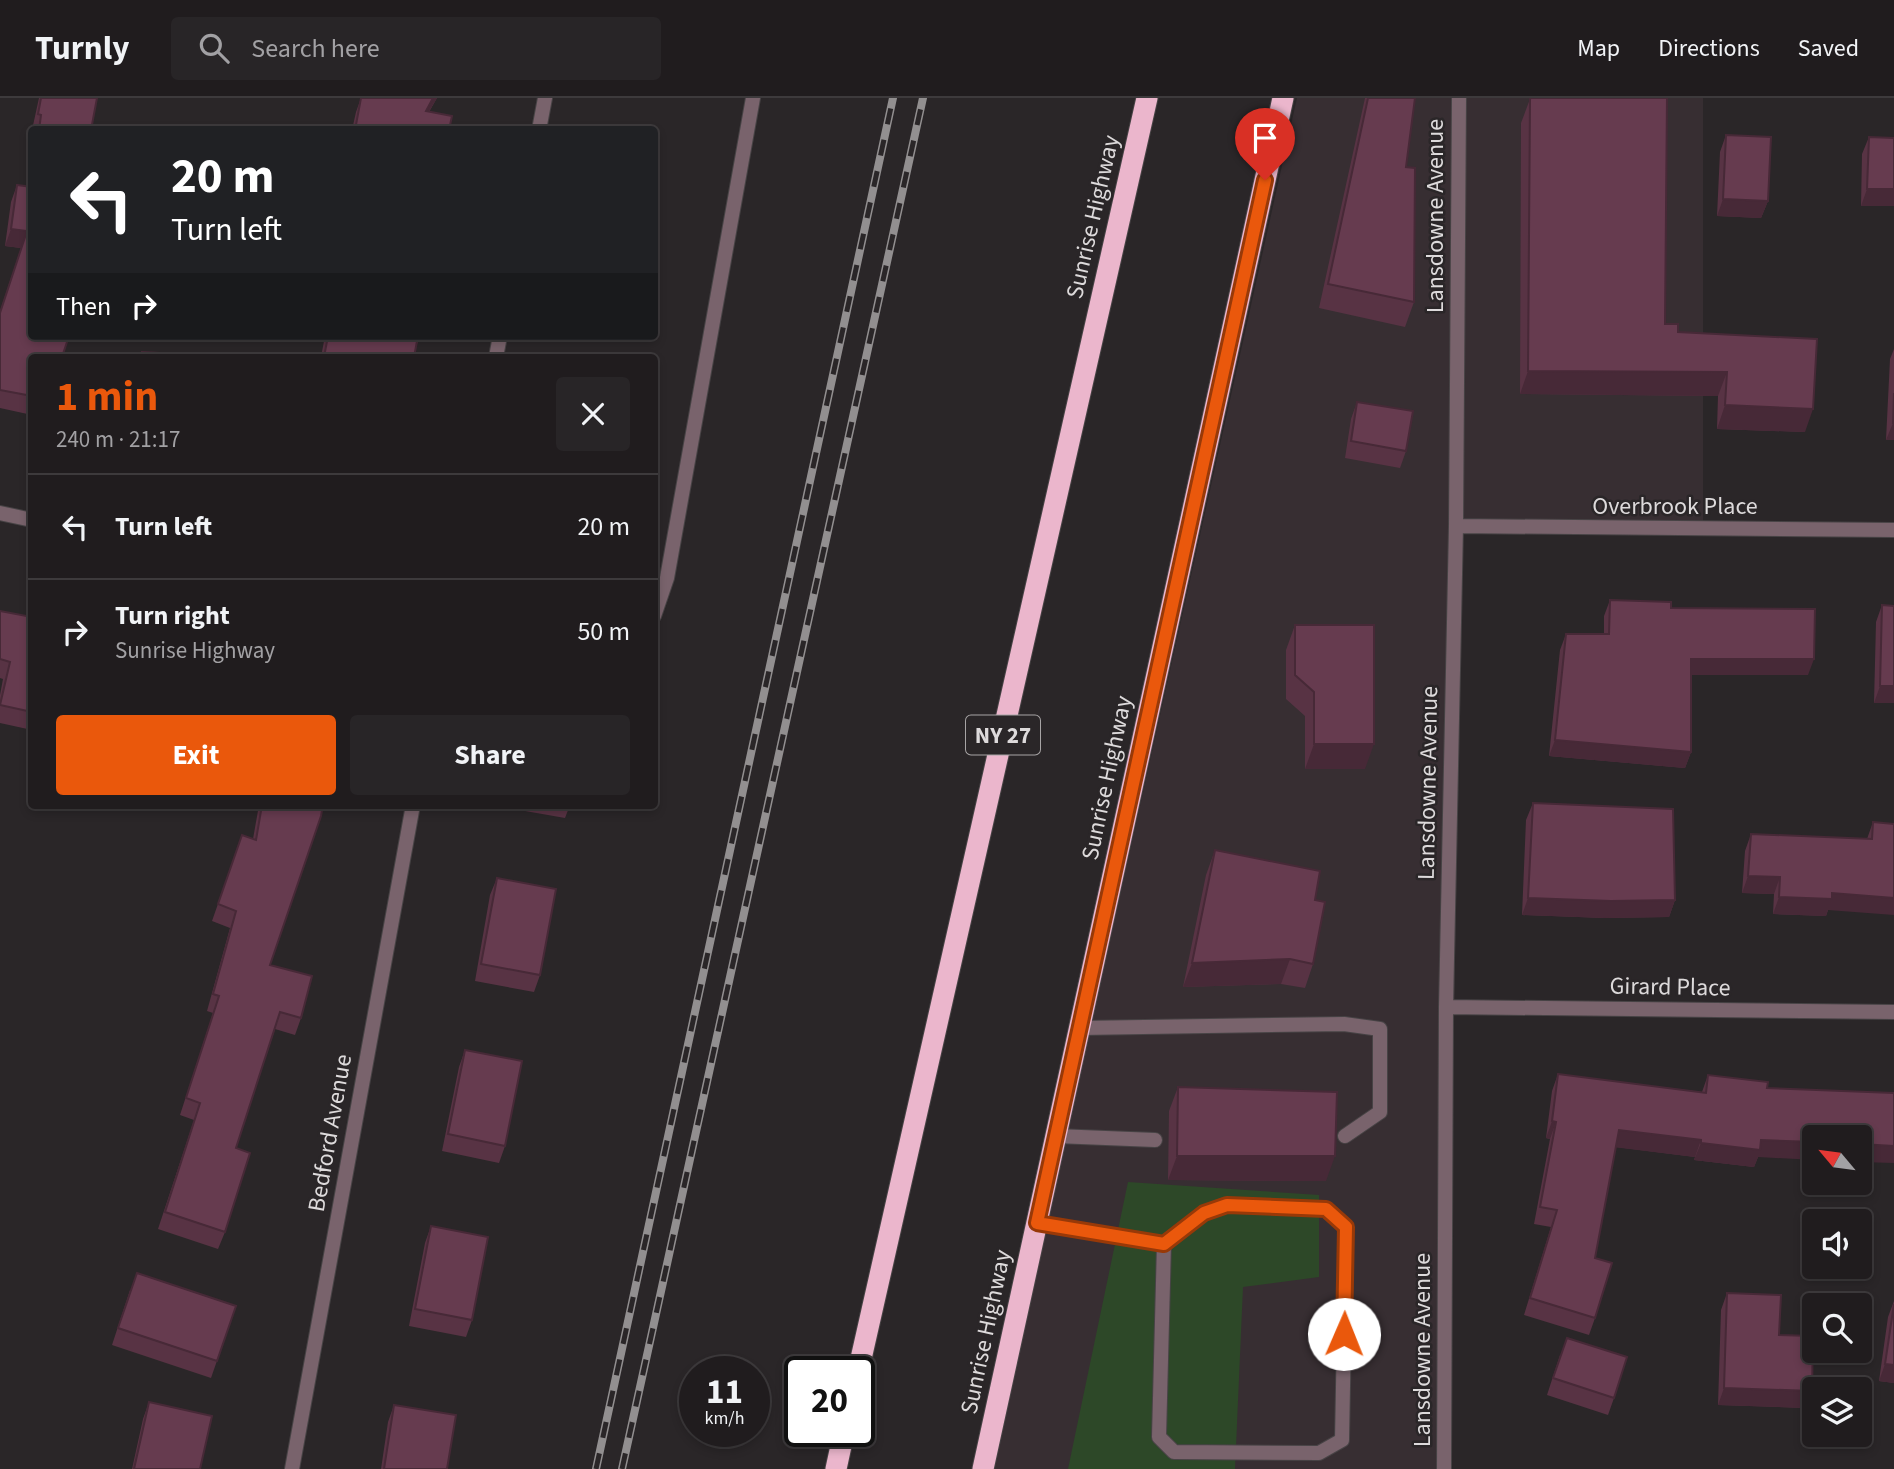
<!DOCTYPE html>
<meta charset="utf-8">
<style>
:root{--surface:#201c1e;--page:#282527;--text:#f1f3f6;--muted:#a2a1a4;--line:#3d3a3c;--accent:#ea580c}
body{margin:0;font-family:"Source Sans 3",sans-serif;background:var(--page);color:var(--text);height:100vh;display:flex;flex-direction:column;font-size:26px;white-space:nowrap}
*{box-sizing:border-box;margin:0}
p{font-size:23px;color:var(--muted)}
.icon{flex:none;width:38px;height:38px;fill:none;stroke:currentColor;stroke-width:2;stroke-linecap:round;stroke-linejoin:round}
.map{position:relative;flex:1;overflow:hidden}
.sheet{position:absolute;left:28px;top:256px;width:630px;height:455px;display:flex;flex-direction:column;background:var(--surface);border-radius:7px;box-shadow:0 4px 10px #0003,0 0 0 2px var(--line)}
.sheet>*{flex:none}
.hud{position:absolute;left:28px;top:28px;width:630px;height:214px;border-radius:7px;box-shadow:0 4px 10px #0003,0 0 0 2px var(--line);background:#202124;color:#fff;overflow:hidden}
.needle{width:46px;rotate:299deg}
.tools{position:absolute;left:1802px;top:1027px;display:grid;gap:14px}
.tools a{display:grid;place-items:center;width:70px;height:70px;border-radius:7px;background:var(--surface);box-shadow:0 4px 10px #0003,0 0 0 2px var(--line);font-size:35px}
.speed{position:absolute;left:679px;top:1258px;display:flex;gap:14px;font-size:35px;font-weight:700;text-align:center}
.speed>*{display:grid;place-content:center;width:91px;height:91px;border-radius:50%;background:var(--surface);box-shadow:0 4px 10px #0003,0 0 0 2px var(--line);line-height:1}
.speed small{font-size:18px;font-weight:400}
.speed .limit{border:4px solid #111;border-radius:10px;background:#fff;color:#111}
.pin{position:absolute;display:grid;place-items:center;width:60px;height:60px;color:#fff;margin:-72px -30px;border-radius:50% 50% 50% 0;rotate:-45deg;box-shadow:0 0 7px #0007}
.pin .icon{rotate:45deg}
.me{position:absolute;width:77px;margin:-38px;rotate:1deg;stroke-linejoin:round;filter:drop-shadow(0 0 5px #0008)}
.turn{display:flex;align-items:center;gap:24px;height:147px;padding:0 28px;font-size:32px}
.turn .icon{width:91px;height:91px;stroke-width:2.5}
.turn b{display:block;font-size:49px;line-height:60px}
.then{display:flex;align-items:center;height:66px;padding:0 28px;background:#0003;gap:14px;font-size:26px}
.round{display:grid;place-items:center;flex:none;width:74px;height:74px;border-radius:7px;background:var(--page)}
.headline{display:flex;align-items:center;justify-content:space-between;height:119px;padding:0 28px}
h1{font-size:42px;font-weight:700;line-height:52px;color:var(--accent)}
.button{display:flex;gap:14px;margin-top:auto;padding:14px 28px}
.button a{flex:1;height:80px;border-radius:7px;background:var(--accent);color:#fff;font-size:28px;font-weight:700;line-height:80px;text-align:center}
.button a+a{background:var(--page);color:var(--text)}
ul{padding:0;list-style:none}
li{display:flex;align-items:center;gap:21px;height:105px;padding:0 28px;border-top:2px solid var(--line)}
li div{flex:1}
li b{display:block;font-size:26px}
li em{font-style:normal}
header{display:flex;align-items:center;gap:42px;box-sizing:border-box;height:98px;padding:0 35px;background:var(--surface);border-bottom:2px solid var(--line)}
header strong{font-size:33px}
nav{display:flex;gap:38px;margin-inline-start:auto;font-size:24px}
.search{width:490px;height:63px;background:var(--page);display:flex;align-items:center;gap:18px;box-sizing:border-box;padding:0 24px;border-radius:7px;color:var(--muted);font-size:26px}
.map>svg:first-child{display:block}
</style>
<header>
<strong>Turnly</strong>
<div class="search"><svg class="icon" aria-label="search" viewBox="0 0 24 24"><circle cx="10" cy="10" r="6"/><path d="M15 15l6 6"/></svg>Search here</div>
<nav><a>Map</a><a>Directions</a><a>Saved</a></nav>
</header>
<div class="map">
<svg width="1894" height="1371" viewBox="0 0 1894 1371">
<rect width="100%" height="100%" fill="#2a2628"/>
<path fill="#372e32" d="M 1297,0 L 1703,0 L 1703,426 L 1462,424 L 1447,1371 L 993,1371 Z"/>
<path fill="#2d4828" d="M 1128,1084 L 1319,1097 L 1319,1179 L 1243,1189 L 1235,1371 L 1068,1371 Z"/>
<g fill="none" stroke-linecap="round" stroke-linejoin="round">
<g stroke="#474345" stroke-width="16">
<path id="lane" d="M 654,518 L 667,480 L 753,0
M 1080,930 L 1344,926 L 1380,931 L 1380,1014 L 1345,1038
M 1056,1038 L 1155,1042
M 1037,1125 L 1164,1146 L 1204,1115 L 1227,1107 L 1326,1111 L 1346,1129 L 1342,1342 L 1319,1355 L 1174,1354 L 1159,1339 L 1164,1146"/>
</g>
<g stroke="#474345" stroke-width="16">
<path id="street" d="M 539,32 L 545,0
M 496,259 L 500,238
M 0,415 L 32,422
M 1456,428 L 1894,432
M 1446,909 L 1894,914
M 292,1371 L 413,707
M 1444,1371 L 1446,909 L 1456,428 L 1459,0"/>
</g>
<g stroke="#474345" stroke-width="23">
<path id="highway" d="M 858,1274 L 1147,0
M 836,1371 L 844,1334
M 983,1371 L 1283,0"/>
</g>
<use href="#lane" stroke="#79636c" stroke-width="14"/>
<use href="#street" stroke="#79636c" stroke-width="14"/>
<use href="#highway" stroke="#ebb6cc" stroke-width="21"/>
<g stroke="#928f90" stroke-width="8">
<path id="rail" d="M 596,1371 L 893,0
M 622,1371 L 923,0"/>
</g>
<use href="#rail" stroke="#2a2628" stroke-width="5" stroke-dasharray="16" stroke-linecap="butt"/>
</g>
<path fill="#583344" d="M 39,0 L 97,0 L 91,32 L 32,32 Z
M 361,0 L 437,0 L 429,14 L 449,32 L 352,32 L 356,14 Z
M 1365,0 L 1415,0 L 1406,69 L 1414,204 L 1405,229 L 1319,210 Z
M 1530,1 L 1665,226 L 1805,334 L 1717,331 L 1718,298 L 1520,296 L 1521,25 Z
M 1726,37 L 1768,103 L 1761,120 L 1717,118 L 1720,54 Z
M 1869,39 L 1894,40 L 1894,108 L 1861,108 L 1862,56 Z
M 32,58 L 32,317 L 0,310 L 0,213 L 21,150 L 5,148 L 11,104 L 17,87 L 28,88 Z
M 325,238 L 421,238 L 415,250 L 414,259 L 321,259 Z
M 1894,251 L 1894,342 L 1886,342 L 1890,261 Z
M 1357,304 L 1406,353 L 1400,370 L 1345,360 L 1351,321 Z
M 1610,502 L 1671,510 L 1808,577 L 1691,577 L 1691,654 L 1685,670 L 1549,658 L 1560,552 L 1566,536 L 1604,536 L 1604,518 Z
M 1882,507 L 1894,605 L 1874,605 L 1876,524 Z
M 0,513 L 32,519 L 32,632 L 0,625 L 0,597 L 3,581 L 0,580 Z
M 1295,527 L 1365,671 L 1305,671 L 1305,618 L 1286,601 L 1286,552 Z
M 1533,705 L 1675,802 L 1669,819 L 1605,820 L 1522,817 L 1526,722 Z
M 259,707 L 323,707 L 270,867 L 301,920 L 295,937 L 275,931 L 236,1050 L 225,1134 L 218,1151 L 158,1131 L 194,1022 L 180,1017 L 213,915 L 207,913 L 230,830 L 212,823 L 242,737 L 253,741 Z
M 508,707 L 570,707 L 565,720 L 508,710 Z
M 1873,724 L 1894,726 L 1828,812 L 1826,818 L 1773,816 L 1774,796 L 1742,795 L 1745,753 L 1751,736 L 1867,741 Z
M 1215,752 L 1315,802 L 1313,866 L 1305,890 L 1281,886 L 1183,889 L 1206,777 Z
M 497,780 L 540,877 L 534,894 L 475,883 L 490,797 Z
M 465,952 L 505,1048 L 499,1065 L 442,1053 L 459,969 Z
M 1558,976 L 1702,994 L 1708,977 L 1758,1059 L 1754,1069 L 1694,1062 L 1695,1059 L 1616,1049 L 1595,1160 L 1595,1220 L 1589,1237 L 1524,1217 L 1551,1129 L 1534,1126 L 1550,1041 L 1546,1040 L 1552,993 Z
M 1178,989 L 1326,1083 L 1168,1082 L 1169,1013 Z
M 431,1128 L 472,1222 L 466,1239 L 409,1228 L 425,1145 Z
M 130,1192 L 236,1208 L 211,1280 L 112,1247 Z
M 1727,1195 L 1779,1237 L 1806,1310 L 1718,1307 L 1721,1212 Z
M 1894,1203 L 1894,1285 L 1879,1283 L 1888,1219 Z
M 1560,1257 L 1614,1300 L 1608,1317 L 1547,1297 Z
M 149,1304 L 200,1371 L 132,1371 L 143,1321 Z
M 394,1307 L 447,1371 L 381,1371 L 388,1324 Z"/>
<path fill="#472937" d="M 433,0 L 437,0 L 419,30 L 426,13 Z
M 1867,91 L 1894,91 L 1894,108 L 1861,108 Z
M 1723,101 L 1768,103 L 1761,120 L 1717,118 Z
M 11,131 L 27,133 L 21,150 L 5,148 Z
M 1528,273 L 1727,274 L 1718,298 L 1520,296 Z
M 1725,307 L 1813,311 L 1805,334 L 1717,331 Z
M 1893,325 L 1894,325 L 1894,342 L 1886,342 Z
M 1691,561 L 1814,561 L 1808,577 L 1686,577 Z
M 1880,588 L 1894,588 L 1894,605 L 1874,605 Z
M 1555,642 L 1691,654 L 1685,670 L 1549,658 Z
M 1314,646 L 1374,646 L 1365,671 L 1305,671 Z
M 1748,778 L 1780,779 L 1774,796 L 1742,795 Z
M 1832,795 L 1894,800 L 1894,817 L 1828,812 L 1826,818 L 1773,816 L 1779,799 Z
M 1528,800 L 1675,802 L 1669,819 L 1605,820 L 1522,817 Z
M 1290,861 L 1281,886 L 1183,889 L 1192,865 Z
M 1552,1023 L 1556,1024 L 1550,1041 L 1546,1040 Z
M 1619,1032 L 1701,1042 L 1695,1059 L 1613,1049 Z
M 1761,1042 L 1815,1044 L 1815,1062 L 1758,1059 L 1754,1069 L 1694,1062 L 1701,1045 Z
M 1860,1046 L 1894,1048 L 1894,1065 L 1860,1064 Z
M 1177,1058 L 1335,1058 L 1326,1083 L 1168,1082 Z
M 1885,1266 L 1894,1267 L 1894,1285 L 1879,1283 Z
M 1724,1290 L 1812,1293 L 1806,1310 L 1718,1307 Z"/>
<path fill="#663b4f" stroke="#472937" stroke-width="2" d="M 41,0 L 97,0 L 91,32 L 39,32 L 41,17 L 38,16 Z
M 361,0 L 433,0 L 426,13 L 452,18 L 449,32 L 355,32 Z
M 1368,0 L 1415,0 L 1406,69 L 1415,70 L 1414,204 L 1328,186 Z
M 1531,0 L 1667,0 L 1665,226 L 1678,226 L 1678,234 L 1817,241 L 1813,311 L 1725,307 L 1727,274 L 1528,273 L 1530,1 Z
M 1726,37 L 1771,39 L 1768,103 L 1723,101 Z
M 1869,39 L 1894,40 L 1894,91 L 1867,91 Z
M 17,87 L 32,89 L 32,238 L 69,238 L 63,256 L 79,259 L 32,259 L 32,298 L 0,292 L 0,215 L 27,133 L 11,131 Z
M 328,238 L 418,238 L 414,259 L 324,259 Z
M 142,254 L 232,259 L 142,259 Z
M 1894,295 L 1894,325 L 1893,325 Z
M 1357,304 L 1413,313 L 1406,353 L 1351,343 Z
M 1610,502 L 1671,504 L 1671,510 L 1815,511 L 1814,561 L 1691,561 L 1691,654 L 1555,642 L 1566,536 L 1609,536 Z
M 1882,507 L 1894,508 L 1894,588 L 1880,588 Z
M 0,513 L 32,519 L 32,614 L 0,607 L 10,564 L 0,561 Z
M 1295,527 L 1374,527 L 1374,646 L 1314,646 L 1314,594 L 1295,577 Z
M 1533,705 L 1673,711 L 1675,802 L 1611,803 L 1528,800 Z
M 262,707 L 323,707 L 321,718 L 270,867 L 312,878 L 301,920 L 280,914 L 236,1050 L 250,1055 L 225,1134 L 165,1114 L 200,1005 L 186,1000 L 219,898 L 213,896 L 236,813 L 218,806 L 242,737 L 256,742 Z
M 1873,724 L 1894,726 L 1894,800 L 1832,795 L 1832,801 L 1779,799 L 1780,779 L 1748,778 L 1751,736 L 1872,741 Z
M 1215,752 L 1320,773 L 1315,802 L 1325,804 L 1313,866 L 1290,861 L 1192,865 Z
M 497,780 L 556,791 L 540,877 L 481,866 Z
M 465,952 L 522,963 L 505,1048 L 448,1036 Z
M 1558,976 L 1706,995 L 1708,977 L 1768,984 L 1767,990 L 1894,995 L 1894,1048 L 1860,1046 L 1860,1040 L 1815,1040 L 1815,1044 L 1761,1042 L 1760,1052 L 1701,1045 L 1701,1042 L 1619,1032 L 1595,1160 L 1612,1165 L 1595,1220 L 1530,1200 L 1557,1112 L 1540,1109 L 1556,1024 L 1552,1023 Z
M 1178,989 L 1337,994 L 1335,1058 L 1177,1058 Z
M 431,1128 L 488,1139 L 472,1222 L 415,1211 Z
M 137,1175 L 236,1208 L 217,1263 L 118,1230 Z
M 1727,1195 L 1781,1197 L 1779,1237 L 1813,1238 L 1812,1293 L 1724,1290 Z
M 1894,1206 L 1894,1267 L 1885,1266 Z
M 1567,1240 L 1627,1259 L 1614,1300 L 1553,1280 Z
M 149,1304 L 212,1318 L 200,1371 L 134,1371 Z
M 394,1307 L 456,1317 L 447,1371 L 384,1371 Z"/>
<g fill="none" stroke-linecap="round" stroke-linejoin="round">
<g stroke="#983908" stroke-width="18">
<path id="route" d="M 1265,82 L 1037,1125 L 1164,1146 L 1204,1115 L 1227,1107 L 1326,1111 L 1346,1129 L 1344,1236"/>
</g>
<use href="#route" stroke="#ea580c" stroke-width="12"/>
</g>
<g text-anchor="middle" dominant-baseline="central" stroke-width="5" stroke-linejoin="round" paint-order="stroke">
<rect fill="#2a2628" stroke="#a7a4a5" stroke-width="2" x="966" y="617.5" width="74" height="39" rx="5"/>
<g font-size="23" font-weight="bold" fill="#dddadb">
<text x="1003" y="637">NY 27</text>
</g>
<g font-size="24" fill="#dddadb" stroke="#2a2628">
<text transform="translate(1435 118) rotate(-90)">Lansdowne Avenue</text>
<text transform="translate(1093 119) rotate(-77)">Sunrise Highway</text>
<text x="1675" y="408">Overbrook Place</text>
<text transform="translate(1107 680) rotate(-78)">Sunrise Highway</text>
<text transform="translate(1428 685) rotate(-89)">Lansdowne Avenue</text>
<text transform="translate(1670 889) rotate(1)">Girard Place</text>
<text transform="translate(330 1035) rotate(-80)">Bedford Avenue</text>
<text transform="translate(986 1234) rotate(-78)">Sunrise Highway</text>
<text transform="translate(1422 1252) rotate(-90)">Lansdowne Avenue</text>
</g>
</g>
</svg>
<div class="tools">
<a><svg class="needle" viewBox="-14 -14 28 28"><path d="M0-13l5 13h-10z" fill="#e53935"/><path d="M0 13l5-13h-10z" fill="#a2a1a4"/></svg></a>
<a><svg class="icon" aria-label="sound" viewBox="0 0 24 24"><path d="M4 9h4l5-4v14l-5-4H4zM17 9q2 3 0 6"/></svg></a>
<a><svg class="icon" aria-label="search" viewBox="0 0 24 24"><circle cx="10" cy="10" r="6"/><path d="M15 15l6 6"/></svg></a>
<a><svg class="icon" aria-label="layers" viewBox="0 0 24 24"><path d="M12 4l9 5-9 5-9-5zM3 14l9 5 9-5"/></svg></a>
</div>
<div class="speed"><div>11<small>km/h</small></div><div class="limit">20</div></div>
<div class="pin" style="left:1265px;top:82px;background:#d93025"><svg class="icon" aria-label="arrive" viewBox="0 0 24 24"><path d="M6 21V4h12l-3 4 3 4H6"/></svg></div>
<svg class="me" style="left:1344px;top:1236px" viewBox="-20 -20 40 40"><circle r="19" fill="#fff"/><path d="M0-13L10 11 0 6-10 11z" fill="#ea580c"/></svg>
<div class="hud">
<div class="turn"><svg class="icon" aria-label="left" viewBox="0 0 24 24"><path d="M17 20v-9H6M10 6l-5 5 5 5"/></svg><div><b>20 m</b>Turn left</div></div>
<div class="then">Then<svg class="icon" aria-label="right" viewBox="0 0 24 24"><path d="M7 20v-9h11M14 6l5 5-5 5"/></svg></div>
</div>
<section class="sheet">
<div class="headline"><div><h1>1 min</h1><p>240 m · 21:17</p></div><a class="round"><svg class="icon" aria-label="close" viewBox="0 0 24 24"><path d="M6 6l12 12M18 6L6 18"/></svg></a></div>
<ul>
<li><svg class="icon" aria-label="left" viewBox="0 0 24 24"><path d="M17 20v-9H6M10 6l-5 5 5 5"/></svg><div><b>Turn left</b></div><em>20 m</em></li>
<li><svg class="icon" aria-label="right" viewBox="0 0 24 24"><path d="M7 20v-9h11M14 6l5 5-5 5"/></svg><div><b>Turn right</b><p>Sunrise Highway</p></div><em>50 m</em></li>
</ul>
<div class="button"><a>Exit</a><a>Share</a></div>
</section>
</div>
